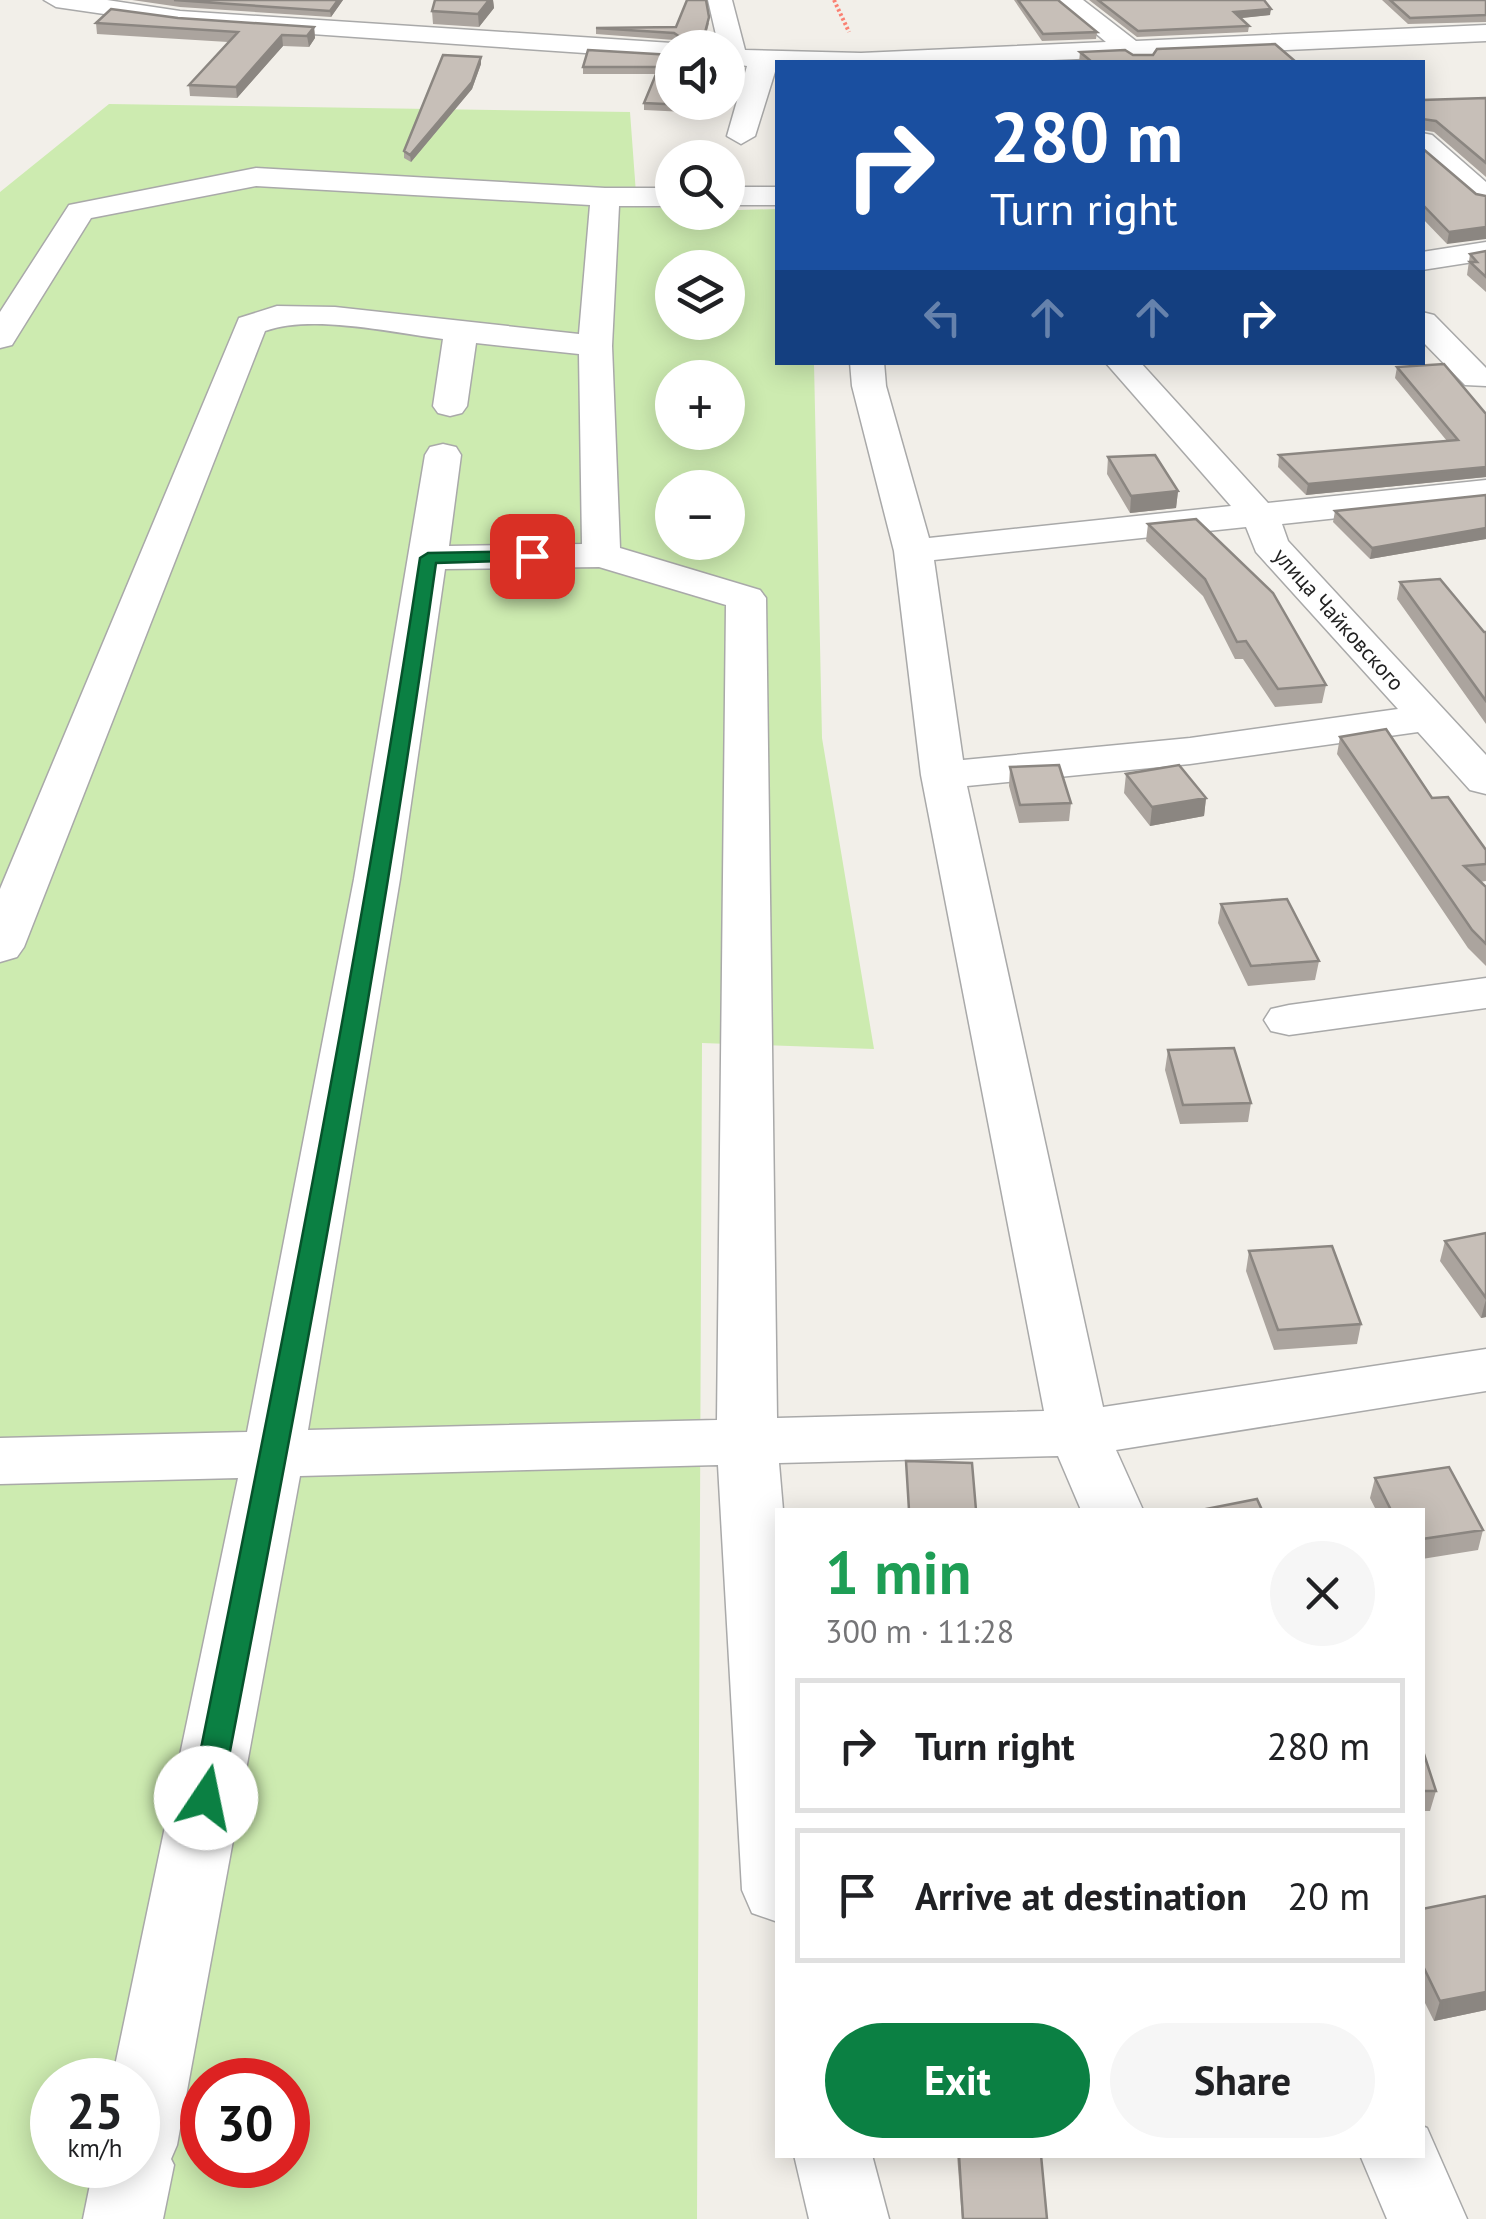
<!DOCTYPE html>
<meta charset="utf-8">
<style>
:root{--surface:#fff;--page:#f6f6f6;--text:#202124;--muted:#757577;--line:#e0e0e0;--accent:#0b8043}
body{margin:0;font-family:"PT Sans",sans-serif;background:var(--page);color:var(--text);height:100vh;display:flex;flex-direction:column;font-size:38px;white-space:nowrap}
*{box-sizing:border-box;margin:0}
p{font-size:32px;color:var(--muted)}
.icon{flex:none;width:55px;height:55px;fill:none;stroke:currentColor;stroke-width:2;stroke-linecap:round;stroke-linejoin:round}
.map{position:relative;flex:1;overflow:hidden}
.panel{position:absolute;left:775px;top:1508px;width:650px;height:650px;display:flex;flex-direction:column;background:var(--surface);border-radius:0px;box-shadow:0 5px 25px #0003}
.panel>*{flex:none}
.top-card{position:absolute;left:775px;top:60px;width:650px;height:305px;border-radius:0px;box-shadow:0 5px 25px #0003;background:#1a4fa0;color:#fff;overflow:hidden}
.fabs{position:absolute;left:655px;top:30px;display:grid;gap:20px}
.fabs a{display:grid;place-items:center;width:90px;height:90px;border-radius:50%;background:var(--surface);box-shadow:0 5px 25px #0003;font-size:50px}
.speed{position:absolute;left:30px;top:2058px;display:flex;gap:20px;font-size:50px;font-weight:700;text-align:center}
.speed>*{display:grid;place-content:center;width:130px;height:130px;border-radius:50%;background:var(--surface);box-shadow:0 5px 25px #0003;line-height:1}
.speed small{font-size:25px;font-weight:400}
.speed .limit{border:15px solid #d22;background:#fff;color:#111}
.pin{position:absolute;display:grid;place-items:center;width:85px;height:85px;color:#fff;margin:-42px;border-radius:20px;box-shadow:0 5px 15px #0006}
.me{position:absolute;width:110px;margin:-55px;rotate:11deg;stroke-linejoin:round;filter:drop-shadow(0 0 8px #0008)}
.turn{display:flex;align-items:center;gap:35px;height:210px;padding:0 50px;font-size:45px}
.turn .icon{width:130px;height:130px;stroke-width:2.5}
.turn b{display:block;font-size:70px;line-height:85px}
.lanes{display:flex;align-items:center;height:95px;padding:0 50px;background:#0003;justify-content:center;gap:50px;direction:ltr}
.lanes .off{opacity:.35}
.round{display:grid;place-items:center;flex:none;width:105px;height:105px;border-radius:52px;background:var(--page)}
.overview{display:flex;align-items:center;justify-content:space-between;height:170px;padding:0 50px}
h1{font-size:60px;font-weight:600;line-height:75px;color:#1e9e55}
.action{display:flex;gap:20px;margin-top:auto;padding:20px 50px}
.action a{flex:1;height:115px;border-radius:60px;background:var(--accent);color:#fff;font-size:40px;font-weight:600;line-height:115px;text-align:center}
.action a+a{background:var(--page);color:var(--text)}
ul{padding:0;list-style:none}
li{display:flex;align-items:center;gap:30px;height:135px;margin:0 20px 15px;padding:0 30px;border:5px solid var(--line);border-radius:0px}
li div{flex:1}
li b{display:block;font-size:38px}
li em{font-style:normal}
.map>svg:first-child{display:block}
</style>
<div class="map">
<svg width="1486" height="2219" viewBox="0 0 1486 2219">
<rect width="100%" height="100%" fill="#f2efe9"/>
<path fill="#cdebb0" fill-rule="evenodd" d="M 109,104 L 630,112 L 637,207 L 672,208 L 672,212 L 777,209 L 778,362 L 814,363 L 822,738 L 874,1049 L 702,1043 L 697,2219 L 0,2219 L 0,192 ZM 672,268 L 728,268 L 728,322 L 672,322 ZM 672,378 L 728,378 L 728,432 L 672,432 ZM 672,488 L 728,488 L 728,542 L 672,542 ZM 52,2080 L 138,2080 L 138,2165 L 52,2165 ZM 202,2080 L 288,2080 L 288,2165 L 202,2165 Z"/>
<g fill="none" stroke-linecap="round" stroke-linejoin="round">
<g stroke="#a9a9a9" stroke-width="3">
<path id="street" d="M 44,0 L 107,0 L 180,11 L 672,43 L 682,48 L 672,48 L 672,59 L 180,25 L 56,7 Z
M 708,0 L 732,0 L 745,50 L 861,53 L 1106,42 L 1056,0 L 1083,0 L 1136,41 L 1486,25 L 1486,41 L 1153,56 L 1152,62 L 1132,62 L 1125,57 L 1001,62 L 778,62 L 755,136 L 741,144 L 727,136 L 747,66 L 728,63 L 728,48 L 719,48 Z
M 1422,133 L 1432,135 L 1486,182 L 1486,206 L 1476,203 L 1422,156 Z
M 256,168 L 605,188 L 672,188 L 672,206 L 619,206 L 612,346 L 620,548 L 760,590 L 766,598 L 777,1418 L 1044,1411 L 921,775 L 894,551 L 852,386 L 850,362 L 884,362 L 886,386 L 929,538 L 1231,506 L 1105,362 L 1140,362 L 1268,503 L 1486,480 L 1486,502 L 1282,524 L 1288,541 L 1486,755 L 1486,794 L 1470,790 L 1418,732 L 1190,764 L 967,786 L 1103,1407 L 1486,1349 L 1486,1391 L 1116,1450 L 1143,1510 L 1081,1510 L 1058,1456 L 779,1463 L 783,1510 L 778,1510 L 778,1922 L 752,1913 L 742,1890 L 718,1465 L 300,1476 L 177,2145 L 171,2159 L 174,2165 L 163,2219 L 83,2219 L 94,2165 L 138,2165 L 138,2080 L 112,2080 L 238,1478 L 0,1484 L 0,1438 L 247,1432 L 354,879 L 425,455 L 430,447 L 443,444 L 456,447 L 461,455 L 449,546 L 582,544 L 579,354 L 476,343 L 467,406 L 462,413 L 450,416 L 438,413 L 433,406 L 443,339 C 393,333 313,314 265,331 L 24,947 L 17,957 L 0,962 L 0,889 L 239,318 L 277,306 L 335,307 L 579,334 L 590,205 L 256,186 L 91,218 L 12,345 L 0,348 L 0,312 L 69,205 ZM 1246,527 L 1256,552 L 1398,709 L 1190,738 L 963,760 L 934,560 ZM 599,567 L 726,605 L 717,1420 L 308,1430 L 400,879 L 445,569 Z
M 728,187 L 778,187 L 778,205 L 728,205 Z
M 1486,242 L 1486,260 L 1422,270 L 1422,252 Z
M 1422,312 L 1434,315 L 1486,368 L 1486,386 L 1465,385 L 1422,341 Z
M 1486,978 L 1486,1008 L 1289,1035 L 1271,1031 L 1264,1020 L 1271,1009 L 1289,1005 Z
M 1422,2126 L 1427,2128 L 1467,2219 L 1387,2219 L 1360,2155 L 1422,2155 Z
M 794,2155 L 872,2155 L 889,2219 L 809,2219 Z"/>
</g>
<path stroke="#fa8072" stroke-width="4" stroke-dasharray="2.5 2.5" stroke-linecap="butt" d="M 834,0 L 849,32"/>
<use href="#street" fill="#fff" fill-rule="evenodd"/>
</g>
<path fill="#aba49e" d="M 132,0 L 343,0 L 331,17 L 180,7 Z
M 435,0 L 493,0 L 494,8 L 479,27 L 433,24 L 432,11 Z
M 1014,0 L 1058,0 L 1097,32 L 1096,39 L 1042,41 Z
M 1089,0 L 1264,0 L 1270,15 L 1240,18 L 1249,26 L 1248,32 L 1137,37 Z
M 1382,0 L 1486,0 L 1486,22 L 1408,24 Z
M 178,18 L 314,27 L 315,38 L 309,47 L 283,46 L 237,98 L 190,96 L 189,85 L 228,42 L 97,34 L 96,23 Z
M 709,23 L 703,48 L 680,43 L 674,40 L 596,34 L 596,28 L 676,27 Z
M 1080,52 L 1133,55 L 1296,62 L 1079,62 Z
M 672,55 L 672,102 L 688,102 L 686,112 L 644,110 L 644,103 L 656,74 L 583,74 L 583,67 Z
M 481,57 L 481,64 L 472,89 L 411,162 L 404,158 L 404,151 Z
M 1486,98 L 1486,177 L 1434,132 L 1422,130 L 1422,100 Z
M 1422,148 L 1476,194 L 1447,244 L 1422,218 Z
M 1486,251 L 1486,292 L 1467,275 L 1470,254 Z
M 1397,367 L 1486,414 L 1486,477 L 1306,495 L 1278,467 L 1279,455 L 1447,441 L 1395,378 Z
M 1108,457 L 1178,491 L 1176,508 L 1130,513 L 1107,474 Z
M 1486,495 L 1486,539 L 1370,559 L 1333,522 L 1335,511 Z
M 1148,524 L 1326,685 L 1322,703 L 1275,707 L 1243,659 L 1235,659 L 1203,596 L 1146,541 Z
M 1400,582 L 1486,632 L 1486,724 L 1397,599 Z
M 1340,737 L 1432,798 L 1486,850 L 1486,881 L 1480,882 L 1486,887 L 1486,966 L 1468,948 L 1337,754 Z
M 1010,767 L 1071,803 L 1069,821 L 1019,823 L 1009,786 Z
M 1126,774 L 1206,798 L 1204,816 L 1150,826 L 1124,793 Z
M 1221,904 L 1319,961 L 1315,980 L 1248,986 L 1218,923 Z
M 1168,1050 L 1251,1103 L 1248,1122 L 1180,1124 L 1165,1070 Z
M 1486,1233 L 1486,1317 L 1481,1318 L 1440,1261 L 1445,1241 Z
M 1249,1251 L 1361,1324 L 1357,1344 L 1274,1350 L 1246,1271 Z
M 1375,1478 L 1483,1530 L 1478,1550 L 1422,1559 L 1422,1510 L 1376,1510 L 1370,1498 Z
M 1422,1748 L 1436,1791 L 1430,1811 L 1422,1811 Z
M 1486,1896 L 1486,2010 L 1434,2021 L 1422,1997 L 1422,1909 Z
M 957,2155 L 1041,2155 L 1047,2219 L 962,2219 Z"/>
<path fill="#8b8681" d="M 338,0 L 343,0 L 331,17 L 330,11 Z
M 489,0 L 493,0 L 494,8 L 479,27 L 478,14 Z
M 1271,9 L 1270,15 L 1233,19 L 1234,12 Z
M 314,27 L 315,38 L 309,47 L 307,36 Z
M 282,35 L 283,46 L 237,98 L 236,87 Z
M 481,57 L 481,64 L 472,89 L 411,162 L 410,155 Z
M 1486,227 L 1486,239 L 1447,244 L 1449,232 Z
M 1486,467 L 1486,477 L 1306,495 L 1308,484 Z
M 1178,491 L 1176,508 L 1130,513 L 1131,496 Z
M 1486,528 L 1486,539 L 1370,559 L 1372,548 Z
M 1206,798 L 1204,816 L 1150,826 L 1152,807 Z
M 1486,1299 L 1486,1317 L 1481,1318 Z
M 1486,1992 L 1486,2010 L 1434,2021 L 1440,2001 Z"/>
<path fill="#c7bfb8" stroke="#8b8681" stroke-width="2.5" d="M 174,0 L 338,0 L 330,11 Z
M 435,0 L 489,0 L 478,14 L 432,11 Z
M 687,0 L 706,0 L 709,17 L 701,48 L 675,48 L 676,45 L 686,41 L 674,33 L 596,28 L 676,27 Z
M 1018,0 L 1058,0 L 1097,32 L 1043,34 Z
M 1098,0 L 1264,0 L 1271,9 L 1234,12 L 1249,26 L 1138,31 Z
M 1390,0 L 1486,0 L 1486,15 L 1410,18 Z
M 111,9 L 178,18 L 314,27 L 307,36 L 282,35 L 236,87 L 189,85 L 238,32 L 96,23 Z
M 1275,44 L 1296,62 L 1092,62 L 1080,52 L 1125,50 L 1133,55 L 1153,55 L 1157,49 Z
M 588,50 L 672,55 L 672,102 L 687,102 L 686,105 L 644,103 L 659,67 L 583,67 Z
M 443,55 L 481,57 L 472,82 L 410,155 L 404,151 Z
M 1486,98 L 1486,163 L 1436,121 L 1422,119 L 1422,100 Z
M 1422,148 L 1476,194 L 1486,196 L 1486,227 L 1449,232 L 1422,204 Z
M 1486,251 L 1486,277 L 1470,262 L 1477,262 L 1470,254 Z
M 1444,364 L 1486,414 L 1486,467 L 1308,484 L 1279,455 L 1458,440 L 1397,367 Z
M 1155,455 L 1178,491 L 1131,496 L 1108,457 Z
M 1486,495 L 1486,528 L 1372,548 L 1335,511 Z
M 1196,519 L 1273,593 L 1326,685 L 1278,689 L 1246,641 L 1237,642 L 1205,579 L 1148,524 Z
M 1440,579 L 1484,632 L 1486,632 L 1486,701 L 1400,582 Z
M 1386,729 L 1432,798 L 1448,797 L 1486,850 L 1486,864 L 1464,866 L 1486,887 L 1486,944 L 1472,930 L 1340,737 Z
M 1059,765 L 1071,803 L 1020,805 L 1010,767 Z
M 1179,765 L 1206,798 L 1152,807 L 1126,774 Z
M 1287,899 L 1319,961 L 1251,966 L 1221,904 Z
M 1234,1048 L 1251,1103 L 1183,1105 L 1168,1050 Z
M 1486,1233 L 1486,1298 L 1445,1241 Z
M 1332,1246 L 1361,1324 L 1278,1330 L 1249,1251 Z
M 906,1461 L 972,1463 L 976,1510 L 909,1510 Z
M 1449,1467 L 1483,1530 L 1422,1539 L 1422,1510 L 1391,1510 L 1375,1478 Z
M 1257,1499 L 1262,1510 L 1201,1510 Z
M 1422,1748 L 1436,1791 L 1422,1791 Z
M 1486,1896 L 1486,1992 L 1440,2001 L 1422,1964 L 1422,1909 Z
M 959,2155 L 1041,2155 L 1047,2219 L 963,2219 Z"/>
<path fill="#0b8043" stroke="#07532c" stroke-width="2.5" d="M 532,551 L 540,556 L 538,560 L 436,563 C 378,977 300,1388 221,1798 L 217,1808 L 206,1811 L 195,1808 L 191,1798 C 274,1387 357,973 420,558 L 428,553 Z"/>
<g text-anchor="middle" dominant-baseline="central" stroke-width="8" stroke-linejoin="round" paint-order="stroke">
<g font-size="22" fill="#222" stroke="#fff">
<text transform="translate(1339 619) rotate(48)">улица Чайковского</text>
</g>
</g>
</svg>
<div class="fabs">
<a><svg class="icon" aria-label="sound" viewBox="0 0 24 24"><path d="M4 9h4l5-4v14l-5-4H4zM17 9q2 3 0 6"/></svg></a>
<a><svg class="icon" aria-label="search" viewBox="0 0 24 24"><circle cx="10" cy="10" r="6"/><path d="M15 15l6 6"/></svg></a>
<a><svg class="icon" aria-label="layers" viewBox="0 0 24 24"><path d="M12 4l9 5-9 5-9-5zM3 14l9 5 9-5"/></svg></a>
<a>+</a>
<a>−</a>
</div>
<div class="speed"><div>25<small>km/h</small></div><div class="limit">30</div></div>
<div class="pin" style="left:532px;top:556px;background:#d93025"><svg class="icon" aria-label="arrive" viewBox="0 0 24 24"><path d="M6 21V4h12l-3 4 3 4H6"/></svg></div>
<svg class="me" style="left:206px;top:1798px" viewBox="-20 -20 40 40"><circle r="19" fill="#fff"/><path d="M0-13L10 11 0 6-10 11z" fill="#0b8043"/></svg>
<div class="top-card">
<div class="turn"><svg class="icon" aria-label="right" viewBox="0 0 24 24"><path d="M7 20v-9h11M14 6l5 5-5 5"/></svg><div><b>280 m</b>Turn right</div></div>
<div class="lanes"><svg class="icon off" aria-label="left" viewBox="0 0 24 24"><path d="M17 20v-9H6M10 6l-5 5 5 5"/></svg><svg class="icon off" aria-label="ahead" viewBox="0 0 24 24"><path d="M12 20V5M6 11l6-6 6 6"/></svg><svg class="icon off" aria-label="ahead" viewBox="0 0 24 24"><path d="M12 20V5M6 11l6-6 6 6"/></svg><svg class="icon" aria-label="right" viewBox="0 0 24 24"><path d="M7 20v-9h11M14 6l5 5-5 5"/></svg></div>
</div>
<section class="panel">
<div class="overview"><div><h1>1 min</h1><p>300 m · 11:28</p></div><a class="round"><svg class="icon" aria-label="close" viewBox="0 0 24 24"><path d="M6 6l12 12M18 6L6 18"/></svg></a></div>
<ul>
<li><svg class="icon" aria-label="right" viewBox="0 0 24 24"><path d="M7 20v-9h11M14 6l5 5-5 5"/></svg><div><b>Turn right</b></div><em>280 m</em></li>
<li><svg class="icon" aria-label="arrive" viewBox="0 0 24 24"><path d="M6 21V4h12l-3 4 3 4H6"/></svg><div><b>Arrive at destination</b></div><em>20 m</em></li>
</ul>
<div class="action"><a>Exit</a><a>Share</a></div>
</section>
</div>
